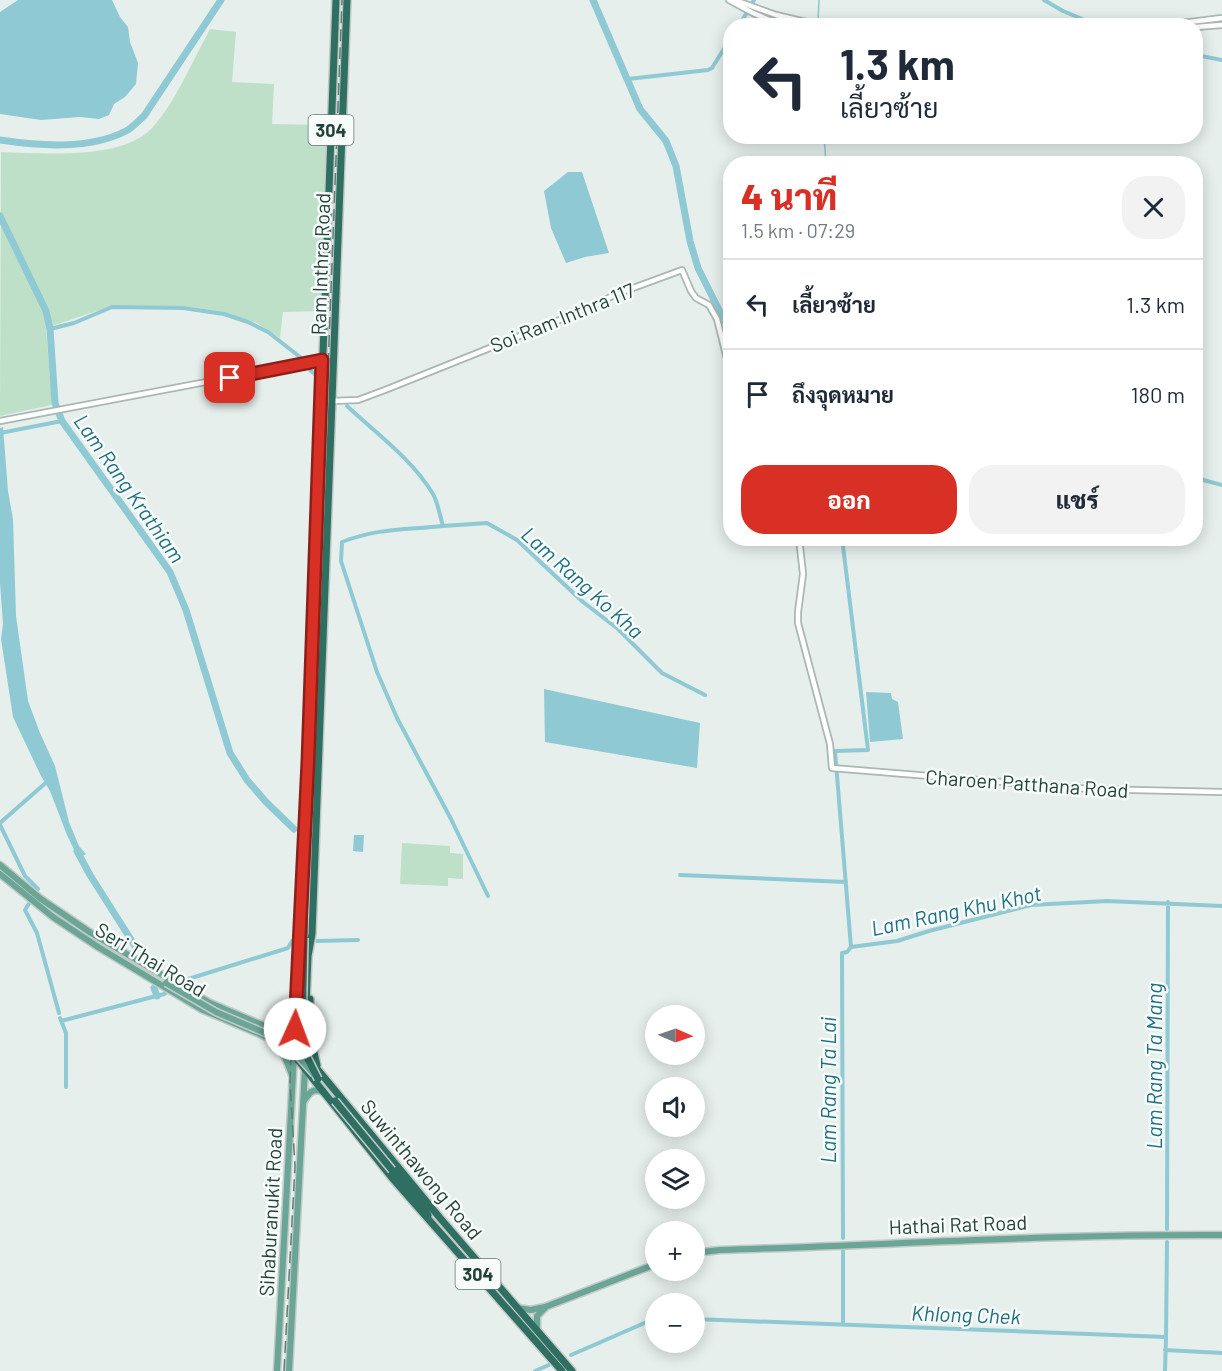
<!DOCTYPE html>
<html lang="th">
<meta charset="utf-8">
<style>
:root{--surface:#fff;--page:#f2f2f3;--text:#1f2937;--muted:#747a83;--line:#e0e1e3;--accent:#d93025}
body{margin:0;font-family:Barlow,Sarabun,sans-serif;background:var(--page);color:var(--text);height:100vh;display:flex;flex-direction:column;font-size:22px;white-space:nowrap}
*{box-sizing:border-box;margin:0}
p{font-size:20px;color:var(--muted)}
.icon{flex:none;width:33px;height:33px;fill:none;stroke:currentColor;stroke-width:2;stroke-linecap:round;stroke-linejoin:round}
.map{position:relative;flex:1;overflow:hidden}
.sheet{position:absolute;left:723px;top:156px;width:480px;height:390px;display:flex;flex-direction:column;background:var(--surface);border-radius:24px;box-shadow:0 3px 15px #0003}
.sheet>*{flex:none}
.banner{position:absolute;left:723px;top:18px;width:480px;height:126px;border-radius:24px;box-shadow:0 3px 15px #0003;background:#fff;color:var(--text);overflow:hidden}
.needle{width:39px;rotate:92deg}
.controls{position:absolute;left:645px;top:1005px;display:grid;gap:12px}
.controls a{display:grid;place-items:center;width:60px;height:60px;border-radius:50%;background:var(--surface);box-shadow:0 3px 15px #0003;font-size:30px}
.pin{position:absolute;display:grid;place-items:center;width:51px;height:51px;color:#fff;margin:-26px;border-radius:12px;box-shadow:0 3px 9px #0006}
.me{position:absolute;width:66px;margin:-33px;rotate:2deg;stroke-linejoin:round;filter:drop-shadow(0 0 4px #0008)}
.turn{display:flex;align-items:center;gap:21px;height:126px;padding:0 18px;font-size:27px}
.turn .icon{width:78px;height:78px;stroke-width:2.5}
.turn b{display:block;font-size:42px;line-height:51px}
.round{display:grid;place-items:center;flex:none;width:63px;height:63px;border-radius:24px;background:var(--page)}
.head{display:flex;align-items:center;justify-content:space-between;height:102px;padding:0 18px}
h1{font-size:36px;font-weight:800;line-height:45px;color:var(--accent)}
.action{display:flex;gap:12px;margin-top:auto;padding:12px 18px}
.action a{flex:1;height:69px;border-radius:24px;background:var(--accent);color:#fff;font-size:24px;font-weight:800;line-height:69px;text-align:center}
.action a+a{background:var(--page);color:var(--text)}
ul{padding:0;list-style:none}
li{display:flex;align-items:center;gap:18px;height:90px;padding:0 18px;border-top:2px solid var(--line)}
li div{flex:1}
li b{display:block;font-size:22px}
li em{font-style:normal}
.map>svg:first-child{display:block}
</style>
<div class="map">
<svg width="1222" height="1371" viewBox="0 0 1222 1371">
<rect width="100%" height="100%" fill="#e6efeb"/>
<path fill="#bfe0c8" d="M 210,29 L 236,32 L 232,82 L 274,84 L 272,124 L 328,125 L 322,311 L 283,312 L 280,338 L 257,323 L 222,312 L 183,306 L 112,306 L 46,328 L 52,405 L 0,416 L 1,152 C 42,153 121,161 152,128 C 174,105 194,58 210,29 Z
M 402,843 L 450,846 L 450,853 L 463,854 L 463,879 L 448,878 L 448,886 L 400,884 Z"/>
<path fill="#8ec9d4" d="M 18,0 L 112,0 L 120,17 L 128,27 L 130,42 L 138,63 L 136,84 L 125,97 L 114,104 L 109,115 L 99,119 L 80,117 L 41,120 L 0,114 L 0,12 Z
M 568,172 L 582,172 L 609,253 L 585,257 L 566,263 L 551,228 L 544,191 Z
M 3,427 L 8,491 L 13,519 L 16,616 L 28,701 L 40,733 L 55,766 L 69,822 L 79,846 L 86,854 L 78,858 L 67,835 L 50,791 L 41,776 L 13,717 L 1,639 L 3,624 L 0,583 L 0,428 Z
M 544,689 L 700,723 L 697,768 L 545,742 Z
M 866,692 L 891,693 L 892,699 L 898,702 L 903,739 L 870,742 Z
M 354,835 L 364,835 L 363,852 L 353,851 Z"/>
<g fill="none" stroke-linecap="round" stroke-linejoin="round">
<path stroke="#8ec9d4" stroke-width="1.5" d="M 818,21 L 819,0
M 824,136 L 826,164"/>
<path stroke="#8ec9d4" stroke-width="4" d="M 1044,0 L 1063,11 L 1099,26
M 739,26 L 754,0
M 1196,55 L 1222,60
M 628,79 L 708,70 L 712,68 L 730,39
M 50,329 L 74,323 L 112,307 L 183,308 L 224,314 L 248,322 L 268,332 L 300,357
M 310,370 L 318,377
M 347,406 C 376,433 412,459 433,494 C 438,503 440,516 443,526 L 487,523 L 517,540 L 583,602 L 618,629 L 662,673 L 705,695
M 0,433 L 62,421
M 1196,478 L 1222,485
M 443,526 C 405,530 378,528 342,542 L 341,561 L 377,672 L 397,718 L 451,819 L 488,896
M 842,538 L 868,750 L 835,751 L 851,947 L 897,941 L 929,931 L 1031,905 L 1107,901 L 1222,906
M 0,823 L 49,780
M 0,825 L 25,876 L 38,889 L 25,910 L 37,933 L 59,1013
M 680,875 L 846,882
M 317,941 L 358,940
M 179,984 L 185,980 L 288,948 L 292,941 L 295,941
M 60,1018 L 66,1033 L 66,1087
M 61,1021 L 164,994 L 170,990
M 1167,1229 L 1168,902
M 843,1238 L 842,953 L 847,952 L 851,947
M 694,1319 L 1166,1337 L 1165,1371
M 843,1324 L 843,1249
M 1166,1337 L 1167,1242
M 1165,1350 L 1222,1353
M 571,1355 L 656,1318
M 535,1371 L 551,1364"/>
<path stroke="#8ec9d4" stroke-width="7" d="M 593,0 L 640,109 L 666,141 L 676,166 L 690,241 L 698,268 L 725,322 L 730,327
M 0,140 C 40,146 89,150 126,131 C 132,128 138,121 144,116 L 221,0
M 0,216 L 46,311 L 50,329 L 55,403 L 62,421 L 170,572 L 186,610 L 230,753 L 247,780 L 266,802 L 294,829
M 77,851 L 90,875 L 135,946
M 154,988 L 157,996"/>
<g stroke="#a8b8b2" stroke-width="8">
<path id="minor" d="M 729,0 L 753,13 L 783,26
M 732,1 L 740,2 L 776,15 L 823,26
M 1157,26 L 1222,18
M 1196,27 L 1222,25
M 332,401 L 358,400 L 385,390 L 592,307 L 614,295 L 682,270 L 691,291 L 696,298 L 709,305 L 717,319 L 730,371
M 0,421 L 322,360
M 799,538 L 803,574 L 798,612 L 798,623 L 830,744 L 832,768 L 1090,789 L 1222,792"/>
</g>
<g stroke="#c2cac8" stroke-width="9">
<path id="major" d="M 0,865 L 41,899 L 91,933 L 210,1003 L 281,1033 L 295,1042
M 0,874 L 53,917 L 98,947 L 201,1009 L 276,1041 L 294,1055 L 277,1371
M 274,1043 L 285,1057 L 292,1075
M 304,1101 C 309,1093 313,1087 323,1092
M 694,1253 L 720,1250 C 888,1245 1055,1234 1222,1235
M 517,1308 L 531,1310 L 545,1307 L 656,1264
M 537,1330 L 537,1316 L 545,1308
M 289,1371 L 305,1068"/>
</g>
<g stroke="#c2cac8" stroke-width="10">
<path id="highway" d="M 336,0 L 308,762 L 294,1055 L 393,1179 L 562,1371
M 304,938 L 305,883
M 310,999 L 310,1036 L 317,1065
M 306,1006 L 308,956 L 312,934 L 347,0
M 276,1031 L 289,1026 L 295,1017
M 295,1042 L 440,1218 L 572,1371
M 392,1170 L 418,1200 L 428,1215"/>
</g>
<use href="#minor" stroke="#fff" stroke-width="4.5"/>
<use href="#major" stroke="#6aa596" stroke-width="6"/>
<use href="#highway" stroke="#2f6f62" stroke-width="7"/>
<path stroke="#5f7d75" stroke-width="1.5" stroke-dasharray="12 6" stroke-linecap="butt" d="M 284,1371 L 295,1166 L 290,1082 L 296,924 L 311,817 L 342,0"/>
<g stroke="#c2cac8" stroke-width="9" stroke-linecap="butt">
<path id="major-bridge" d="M 166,983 L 216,1012 L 284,1041 L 314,1074"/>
</g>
<g stroke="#c2cac8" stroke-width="10" stroke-linecap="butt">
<path id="highway-bridge" d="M 304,938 L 302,1039 L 306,1055 L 318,1079
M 335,1101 L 392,1170"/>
</g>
<use href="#major-bridge" stroke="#6aa596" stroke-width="6"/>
<use href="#highway-bridge" stroke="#2f6f62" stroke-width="7"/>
</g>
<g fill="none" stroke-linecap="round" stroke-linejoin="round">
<g stroke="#8d1f18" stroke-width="15">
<path id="route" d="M 230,378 L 322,360 L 308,762 L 295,1029"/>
</g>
<use href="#route" stroke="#d93025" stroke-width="10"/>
</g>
<g text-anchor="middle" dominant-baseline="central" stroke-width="5" stroke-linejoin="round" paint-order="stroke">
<g fill="#f7fbf9" stroke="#637a73" stroke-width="1.5">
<rect x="308.5" y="115" width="45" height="30" rx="4.5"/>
<rect x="455.5" y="1259" width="45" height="30" rx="4.5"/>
</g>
<g font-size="18" font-weight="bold" fill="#24423a">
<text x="331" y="130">304</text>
<text x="478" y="1274">304</text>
</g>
<g font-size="20" fill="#24423a" stroke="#f7fbf9">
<text transform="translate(320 264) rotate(-88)">Ram Inthra Road</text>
<text transform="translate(562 317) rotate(-22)">Soi Ram Inthra 117</text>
<text transform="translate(1027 783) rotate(4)">Charoen Patthana Road</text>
<text transform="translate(151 959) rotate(31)">Seri Thai Road</text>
<text transform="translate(422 1169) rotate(50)">Suwinthawong Road</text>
<text transform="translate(270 1212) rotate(-87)">Sihaburanukit Road</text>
<text transform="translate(958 1224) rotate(-2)">Hathai Rat Road</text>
</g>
<g font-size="21" font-style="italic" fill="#1c6f80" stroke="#f7fbf9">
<text transform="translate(130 488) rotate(55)">Lam Rang Krathiam</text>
<text transform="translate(583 582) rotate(42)">Lam Rang Ko Kha</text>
<text transform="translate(956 910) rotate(-12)">Lam Rang Khu Khot</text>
<text transform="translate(1153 1066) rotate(-90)">Lam Rang Ta Mang</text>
<text transform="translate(827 1090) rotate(-90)">Lam Rang Ta Lai</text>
<text transform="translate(966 1314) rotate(2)">Khlong Chek</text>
</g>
</g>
</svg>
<div class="controls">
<a><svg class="needle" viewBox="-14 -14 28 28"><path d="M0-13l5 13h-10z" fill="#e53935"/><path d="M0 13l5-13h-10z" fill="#747a83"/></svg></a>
<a><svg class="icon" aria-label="sound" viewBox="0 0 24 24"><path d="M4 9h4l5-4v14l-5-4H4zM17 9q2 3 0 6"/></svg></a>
<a><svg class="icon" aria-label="layers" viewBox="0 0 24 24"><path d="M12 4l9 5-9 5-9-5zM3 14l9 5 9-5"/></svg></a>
<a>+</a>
<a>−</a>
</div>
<div class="pin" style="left:230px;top:378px;background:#d93025"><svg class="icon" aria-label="arrive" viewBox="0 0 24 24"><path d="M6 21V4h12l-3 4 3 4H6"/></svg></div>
<svg class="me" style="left:295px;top:1029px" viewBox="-20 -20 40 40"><circle r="19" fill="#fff"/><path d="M0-13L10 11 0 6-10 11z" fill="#d93025"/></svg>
<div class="banner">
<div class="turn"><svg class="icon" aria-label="left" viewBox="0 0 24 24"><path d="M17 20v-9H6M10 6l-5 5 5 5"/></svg><div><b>1.3 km</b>เลี้ยวซ้าย</div></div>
</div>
<section class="sheet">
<div class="head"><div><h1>4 นาที</h1><p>1.5 km · 07:29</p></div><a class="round"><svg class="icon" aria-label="close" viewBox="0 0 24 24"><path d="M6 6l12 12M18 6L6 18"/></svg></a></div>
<ul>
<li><svg class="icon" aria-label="left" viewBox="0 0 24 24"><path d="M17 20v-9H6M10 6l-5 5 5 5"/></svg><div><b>เลี้ยวซ้าย</b></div><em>1.3 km</em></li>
<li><svg class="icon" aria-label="arrive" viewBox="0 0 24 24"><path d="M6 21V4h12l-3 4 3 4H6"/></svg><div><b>ถึงจุดหมาย</b></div><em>180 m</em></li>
</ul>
<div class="action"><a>ออก</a><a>แชร์</a></div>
</section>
</div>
